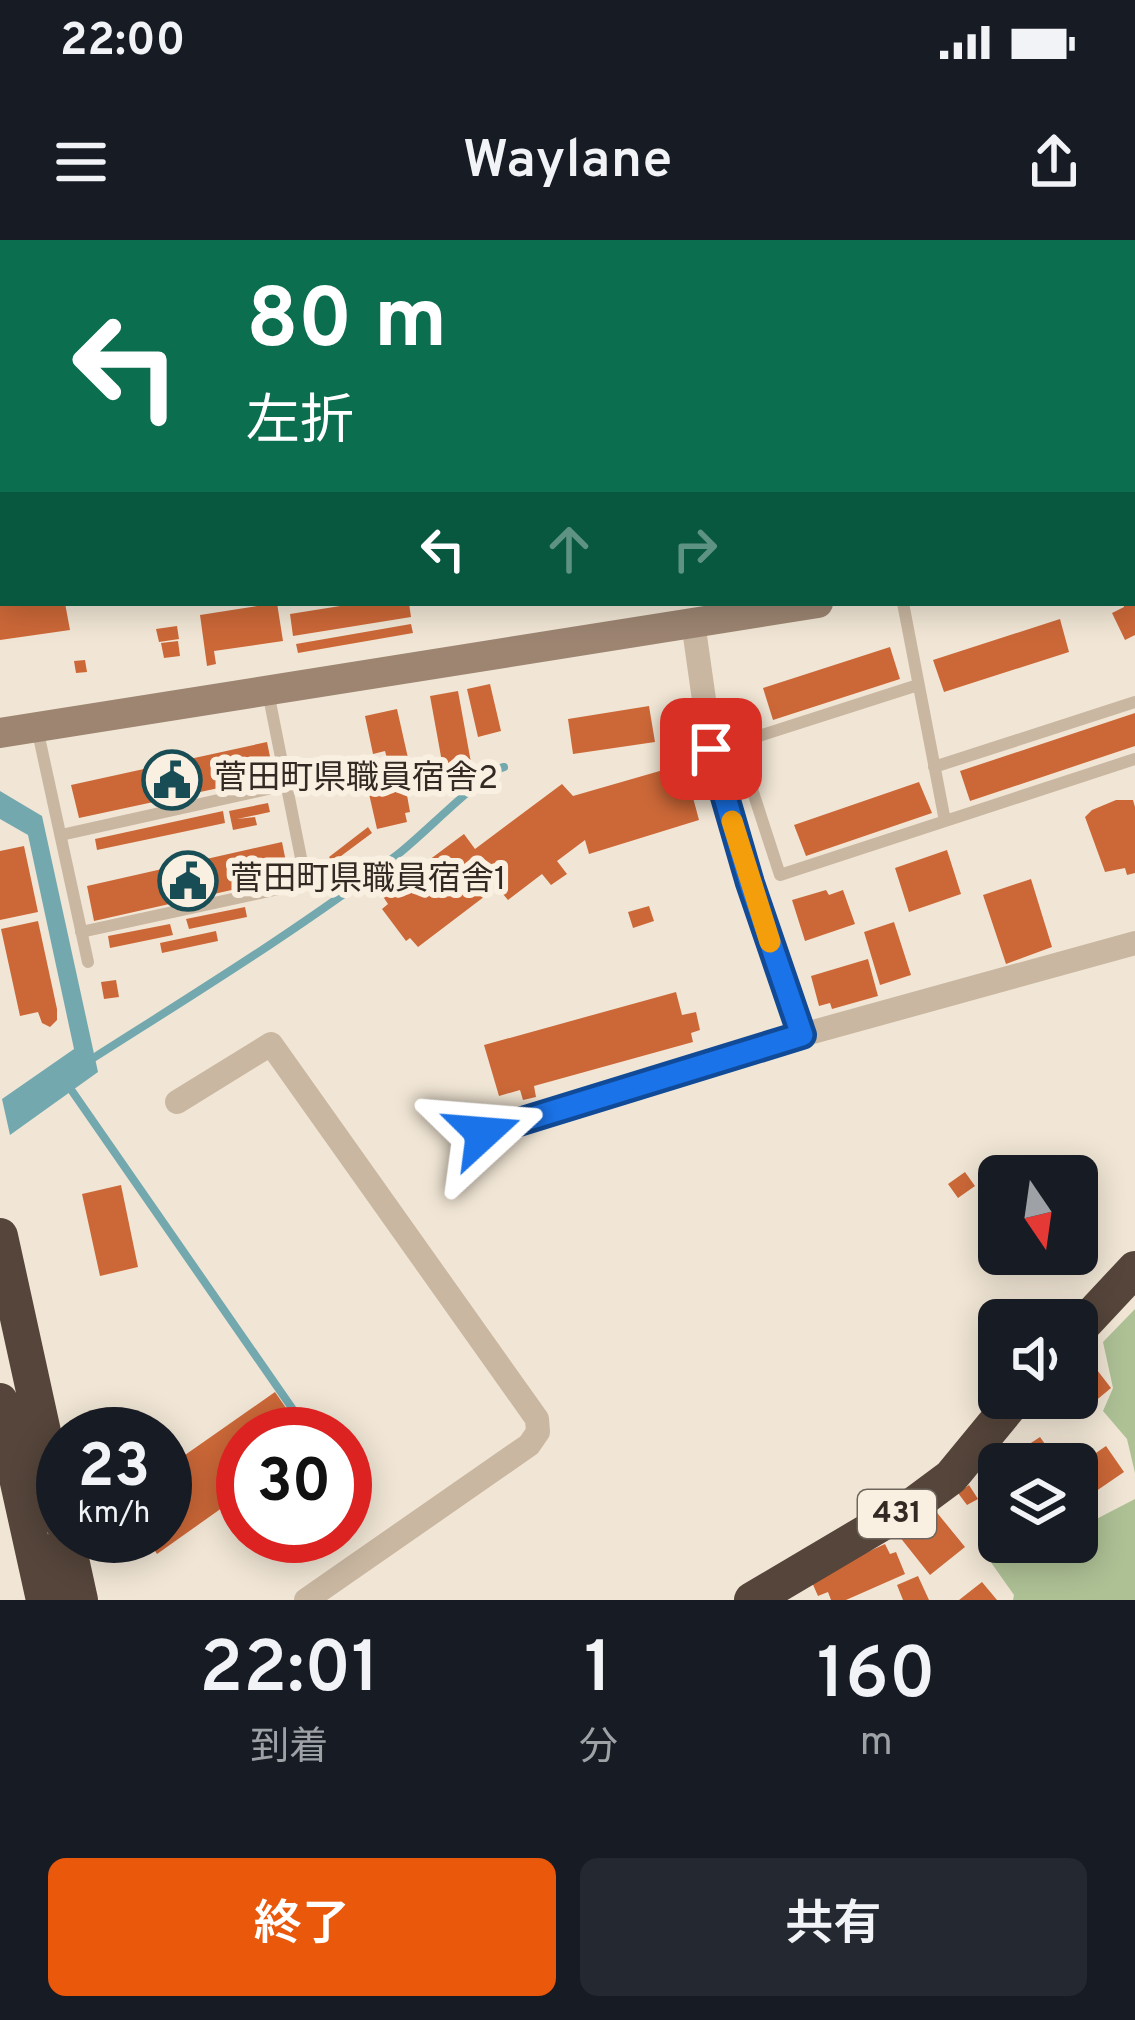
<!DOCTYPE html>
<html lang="ja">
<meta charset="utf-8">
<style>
:root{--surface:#171b24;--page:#242831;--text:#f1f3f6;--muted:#9ea1a6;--accent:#ea580c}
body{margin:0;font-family:Overpass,"Noto Sans JP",sans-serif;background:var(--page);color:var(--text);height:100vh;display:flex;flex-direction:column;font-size:45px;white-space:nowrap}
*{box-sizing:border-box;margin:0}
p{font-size:39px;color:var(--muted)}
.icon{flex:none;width:66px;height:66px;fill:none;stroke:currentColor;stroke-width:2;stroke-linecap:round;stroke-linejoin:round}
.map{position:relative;height:1360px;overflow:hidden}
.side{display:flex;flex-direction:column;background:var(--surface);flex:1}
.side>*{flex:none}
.banner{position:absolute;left:0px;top:0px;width:1137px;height:366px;box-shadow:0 6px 30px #0003;background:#0b6e4f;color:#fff;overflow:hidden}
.needle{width:78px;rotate:167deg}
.fabs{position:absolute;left:978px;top:915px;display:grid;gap:24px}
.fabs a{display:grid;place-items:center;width:120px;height:120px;border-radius:18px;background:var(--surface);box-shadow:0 6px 30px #0003;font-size:60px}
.speed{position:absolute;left:36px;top:1167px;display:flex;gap:24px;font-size:60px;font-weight:700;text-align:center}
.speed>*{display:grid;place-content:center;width:156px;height:156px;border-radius:50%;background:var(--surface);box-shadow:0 6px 30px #0003;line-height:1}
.speed small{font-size:30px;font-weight:400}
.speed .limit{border:18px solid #d22;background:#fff;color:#111}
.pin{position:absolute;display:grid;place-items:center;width:102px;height:102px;color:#fff;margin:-51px;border-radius:24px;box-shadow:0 6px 18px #0006}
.me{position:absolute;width:132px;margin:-66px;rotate:71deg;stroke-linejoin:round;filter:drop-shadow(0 0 9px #0008)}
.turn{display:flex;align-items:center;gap:42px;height:252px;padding:0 48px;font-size:54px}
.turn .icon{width:156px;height:156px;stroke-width:2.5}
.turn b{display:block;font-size:84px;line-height:102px}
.lanes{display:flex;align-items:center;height:114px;padding:0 48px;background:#0003;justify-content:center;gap:60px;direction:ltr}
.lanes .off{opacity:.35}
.eta{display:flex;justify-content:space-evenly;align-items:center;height:204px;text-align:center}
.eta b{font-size:72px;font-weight:600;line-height:84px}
.action{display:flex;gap:24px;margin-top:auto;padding:24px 48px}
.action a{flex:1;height:138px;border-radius:18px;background:var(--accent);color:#fff;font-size:48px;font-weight:600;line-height:138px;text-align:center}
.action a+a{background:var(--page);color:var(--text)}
.status{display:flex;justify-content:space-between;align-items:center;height:84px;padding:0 60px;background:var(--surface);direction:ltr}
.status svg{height:33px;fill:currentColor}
header{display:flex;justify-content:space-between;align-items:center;height:156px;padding:0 48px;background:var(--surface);font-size:54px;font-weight:600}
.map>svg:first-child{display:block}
</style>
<div class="status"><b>22:00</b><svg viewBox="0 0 49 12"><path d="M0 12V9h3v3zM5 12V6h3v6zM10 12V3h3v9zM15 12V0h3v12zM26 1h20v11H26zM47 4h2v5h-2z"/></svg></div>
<header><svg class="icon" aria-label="menu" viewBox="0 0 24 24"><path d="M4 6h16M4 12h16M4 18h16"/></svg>Waylane<svg class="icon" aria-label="share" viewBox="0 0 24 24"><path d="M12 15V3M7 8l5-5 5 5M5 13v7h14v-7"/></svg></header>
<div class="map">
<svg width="1135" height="1360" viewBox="0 0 1135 1360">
<rect width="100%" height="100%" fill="#f1e6d5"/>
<path fill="#aec195" d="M 23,0 L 584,0 L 584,1 L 23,3 Z
M 1135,1069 L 1135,1233 L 1127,1199 L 1103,1171 L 1113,1148 L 1103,1102 Z
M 1135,1259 L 1135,1360 L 1013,1360 L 1014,1355 L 990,1321 L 1011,1302 L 1077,1302 L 1077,1289 Z"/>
<path fill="#73a8af" d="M 0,551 L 42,576 L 98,832 L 10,895 L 2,859 L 74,809 L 28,595 L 0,579 Z"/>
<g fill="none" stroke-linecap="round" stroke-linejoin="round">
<path stroke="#73a8af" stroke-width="8" d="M 95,817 C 197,752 301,688 397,615 C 421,597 484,532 504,527
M 72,851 L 310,1194"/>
</g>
<path fill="#cc6838" d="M 0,363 L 65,363 L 70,390 L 0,400 Z
M 277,363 L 283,401 L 214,411 L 216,424 L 207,426 L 200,375 Z
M 359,363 L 409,363 L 411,377 L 293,396 L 290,374 Z
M 1123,363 L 1135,363 L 1135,395 L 1125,400 L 1112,373 L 1124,367 Z
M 1060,379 L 1069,412 L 944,452 L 933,420 Z
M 411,384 L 413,393 L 298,413 L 296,404 Z
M 177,386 L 179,399 L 159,402 L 156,389 Z
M 178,401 L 180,416 L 164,418 L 161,403 Z
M 890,407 L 900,439 L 773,480 L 763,448 Z
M 85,420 L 87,432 L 76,433 L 74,421 Z
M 490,444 L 501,491 L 478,497 L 467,449 Z
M 458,451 L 472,528 L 444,533 L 430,456 Z
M 649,466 L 655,502 L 573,514 L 568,479 Z
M 397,469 L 408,518 L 400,520 L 405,539 L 417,536 L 420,552 L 407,555 L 410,572 L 405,573 L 407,582 L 377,589 L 364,532 L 389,526 L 385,511 L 373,514 L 365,476 Z
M 1135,473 L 1135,506 L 970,561 L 960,531 Z
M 267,502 L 274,536 L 79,578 L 71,545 Z
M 684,524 L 699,580 L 589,614 L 585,600 L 557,621 L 567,634 L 551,645 L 542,634 L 508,660 L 497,647 L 418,707 L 410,698 L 406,701 L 382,669 L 388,664 L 382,655 L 464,594 L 475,609 L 562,544 L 573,556 Z
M 919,542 L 932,573 L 806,616 L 794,585 Z
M 1116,560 L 1133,560 L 1135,567 L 1135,633 L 1127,635 L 1125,628 L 1105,632 L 1085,577 L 1092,570 Z
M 268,563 L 270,572 L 237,579 L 255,577 L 257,585 L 233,590 L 229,571 Z
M 223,571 L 225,583 L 97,610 L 95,599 Z
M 368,587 L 372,593 L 333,622 L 329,617 Z
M 282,602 L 289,637 L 94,681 L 87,646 Z
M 24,606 L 38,672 L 0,680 L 0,611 Z
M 947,610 L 961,654 L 909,672 L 895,628 Z
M 1031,639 L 1052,707 L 1006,724 L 983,655 Z
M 826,650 L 829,655 L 843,650 L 855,684 L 805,701 L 792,660 Z
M 649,666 L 654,681 L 633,688 L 628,672 Z
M 245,667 L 247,677 L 189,689 L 186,679 Z
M 38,681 L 57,769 L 57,780 L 50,787 L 42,783 L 38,772 L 20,776 L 1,689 Z
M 894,682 L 911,735 L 880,745 L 864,692 Z
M 170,684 L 173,695 L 110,708 L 108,696 Z
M 216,691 L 218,701 L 162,713 L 160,703 Z
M 868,719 L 878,756 L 832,769 L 830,763 L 819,766 L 811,736 Z
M 116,740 L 119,757 L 104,759 L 101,742 Z
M 676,752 L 682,775 L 696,772 L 700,790 L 691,793 L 693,802 L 534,846 L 536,857 L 523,860 L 520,850 L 499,856 L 484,805 Z
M 965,932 L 975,946 L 958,958 L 948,944 Z
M 121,945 L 138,1027 L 100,1036 L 82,954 Z
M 1087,1117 L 1111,1148 L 1093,1163 L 1077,1141 L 1077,1125 Z
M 275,1152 L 304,1194 L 243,1194 L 243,1253 L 157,1314 L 145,1296 L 165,1296 L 165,1229 Z
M 1040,1197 L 1059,1224 L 1020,1224 L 1014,1214 Z
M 1106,1206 L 1124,1232 L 1086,1258 L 1077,1244 L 1077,1226 Z
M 999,1229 L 999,1267 L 980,1244 Z
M 969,1245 L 978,1259 L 967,1265 L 958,1253 Z
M 934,1269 L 965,1307 L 930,1335 L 899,1296 Z
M 885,1304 L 890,1314 L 896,1312 L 905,1334 L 846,1360 L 831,1360 L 828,1352 L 818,1356 L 810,1338 Z
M 918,1336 L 929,1360 L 903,1360 L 897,1345 Z
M 982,1342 L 997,1360 L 959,1360 Z"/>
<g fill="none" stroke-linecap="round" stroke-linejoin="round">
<path stroke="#c9b7a1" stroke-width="12" d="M 903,363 L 945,581
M 918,445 L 737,503 L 780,635 L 1135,519
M 37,488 L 88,722
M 934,527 L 1135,462
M 61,595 L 286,545
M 81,692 L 306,643 L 268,452"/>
<path stroke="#c9b7a1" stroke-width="24" d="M 802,795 L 1135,703
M 177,862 L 271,804 L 537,1179 L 538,1192 L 529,1205 L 306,1360
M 483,893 L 802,795 L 750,643 L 711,509 L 693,382"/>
<path stroke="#9d8572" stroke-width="30" d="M 1134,314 L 1135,314
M 0,493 L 818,363"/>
<path stroke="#55453b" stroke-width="36" d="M 0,996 L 63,1283
M 1077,1091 L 1135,1029
M 0,1161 L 44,1360
M 66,1296 L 80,1360
M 752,1360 L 916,1263 L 951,1237 L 1016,1158"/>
</g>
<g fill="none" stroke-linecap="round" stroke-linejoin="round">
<g stroke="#114b97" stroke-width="30">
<path id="route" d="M 483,893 L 802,795 L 750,643 L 711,509"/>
</g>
<use href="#route" stroke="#1a73e8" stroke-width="21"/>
<path stroke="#f59e0b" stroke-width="21" d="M 732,581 L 770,702"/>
</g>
<defs>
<g id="civic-ring" transform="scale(3)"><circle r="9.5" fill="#f9f0e1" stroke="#184d56" stroke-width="1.5"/><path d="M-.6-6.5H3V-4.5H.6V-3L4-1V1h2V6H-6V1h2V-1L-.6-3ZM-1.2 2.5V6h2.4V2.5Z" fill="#184d56"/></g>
</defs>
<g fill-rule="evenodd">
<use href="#civic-ring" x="172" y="540"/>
<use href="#civic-ring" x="188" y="641"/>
</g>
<g text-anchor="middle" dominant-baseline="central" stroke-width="12" stroke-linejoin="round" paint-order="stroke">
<rect fill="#f9f0e1" stroke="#6e655d" stroke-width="3" x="858" y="1250" width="78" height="48" rx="9"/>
<g font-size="30" font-weight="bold" fill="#332a24">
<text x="897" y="1274">431</text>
</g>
<g font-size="33" fill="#332a24" stroke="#f9f0e1" text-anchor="start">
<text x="214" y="540">菅田町県職員宿舎2</text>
<text x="230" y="641">菅田町県職員宿舎1</text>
</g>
</g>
</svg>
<div class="fabs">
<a><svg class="needle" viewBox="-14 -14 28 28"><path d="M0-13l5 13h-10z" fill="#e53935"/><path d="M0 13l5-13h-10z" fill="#9ea1a6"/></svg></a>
<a><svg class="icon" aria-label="sound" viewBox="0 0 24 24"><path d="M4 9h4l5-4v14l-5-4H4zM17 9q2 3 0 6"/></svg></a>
<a><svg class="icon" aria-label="layers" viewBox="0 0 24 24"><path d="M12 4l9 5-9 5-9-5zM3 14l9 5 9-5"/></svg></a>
</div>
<div class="speed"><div>23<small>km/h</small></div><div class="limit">30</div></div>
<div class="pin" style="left:711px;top:509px;background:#d93025"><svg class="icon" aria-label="arrive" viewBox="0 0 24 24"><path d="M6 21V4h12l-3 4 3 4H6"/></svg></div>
<svg class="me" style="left:483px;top:893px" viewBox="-20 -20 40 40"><path d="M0-17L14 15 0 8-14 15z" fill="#1a73e8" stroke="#fff" stroke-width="4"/></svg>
<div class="banner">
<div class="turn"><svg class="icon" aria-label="left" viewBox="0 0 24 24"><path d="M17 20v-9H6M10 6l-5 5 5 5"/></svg><div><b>80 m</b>左折</div></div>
<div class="lanes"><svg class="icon" aria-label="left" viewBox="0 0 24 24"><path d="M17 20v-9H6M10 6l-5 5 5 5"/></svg><svg class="icon off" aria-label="ahead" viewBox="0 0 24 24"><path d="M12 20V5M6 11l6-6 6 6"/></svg><svg class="icon off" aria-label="right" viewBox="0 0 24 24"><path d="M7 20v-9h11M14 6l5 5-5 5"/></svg></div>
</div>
</div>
<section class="side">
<div class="eta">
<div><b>22:01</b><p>到着</p></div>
<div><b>1</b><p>分</p></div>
<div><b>160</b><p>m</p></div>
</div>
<div class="action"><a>終了</a><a>共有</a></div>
</section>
